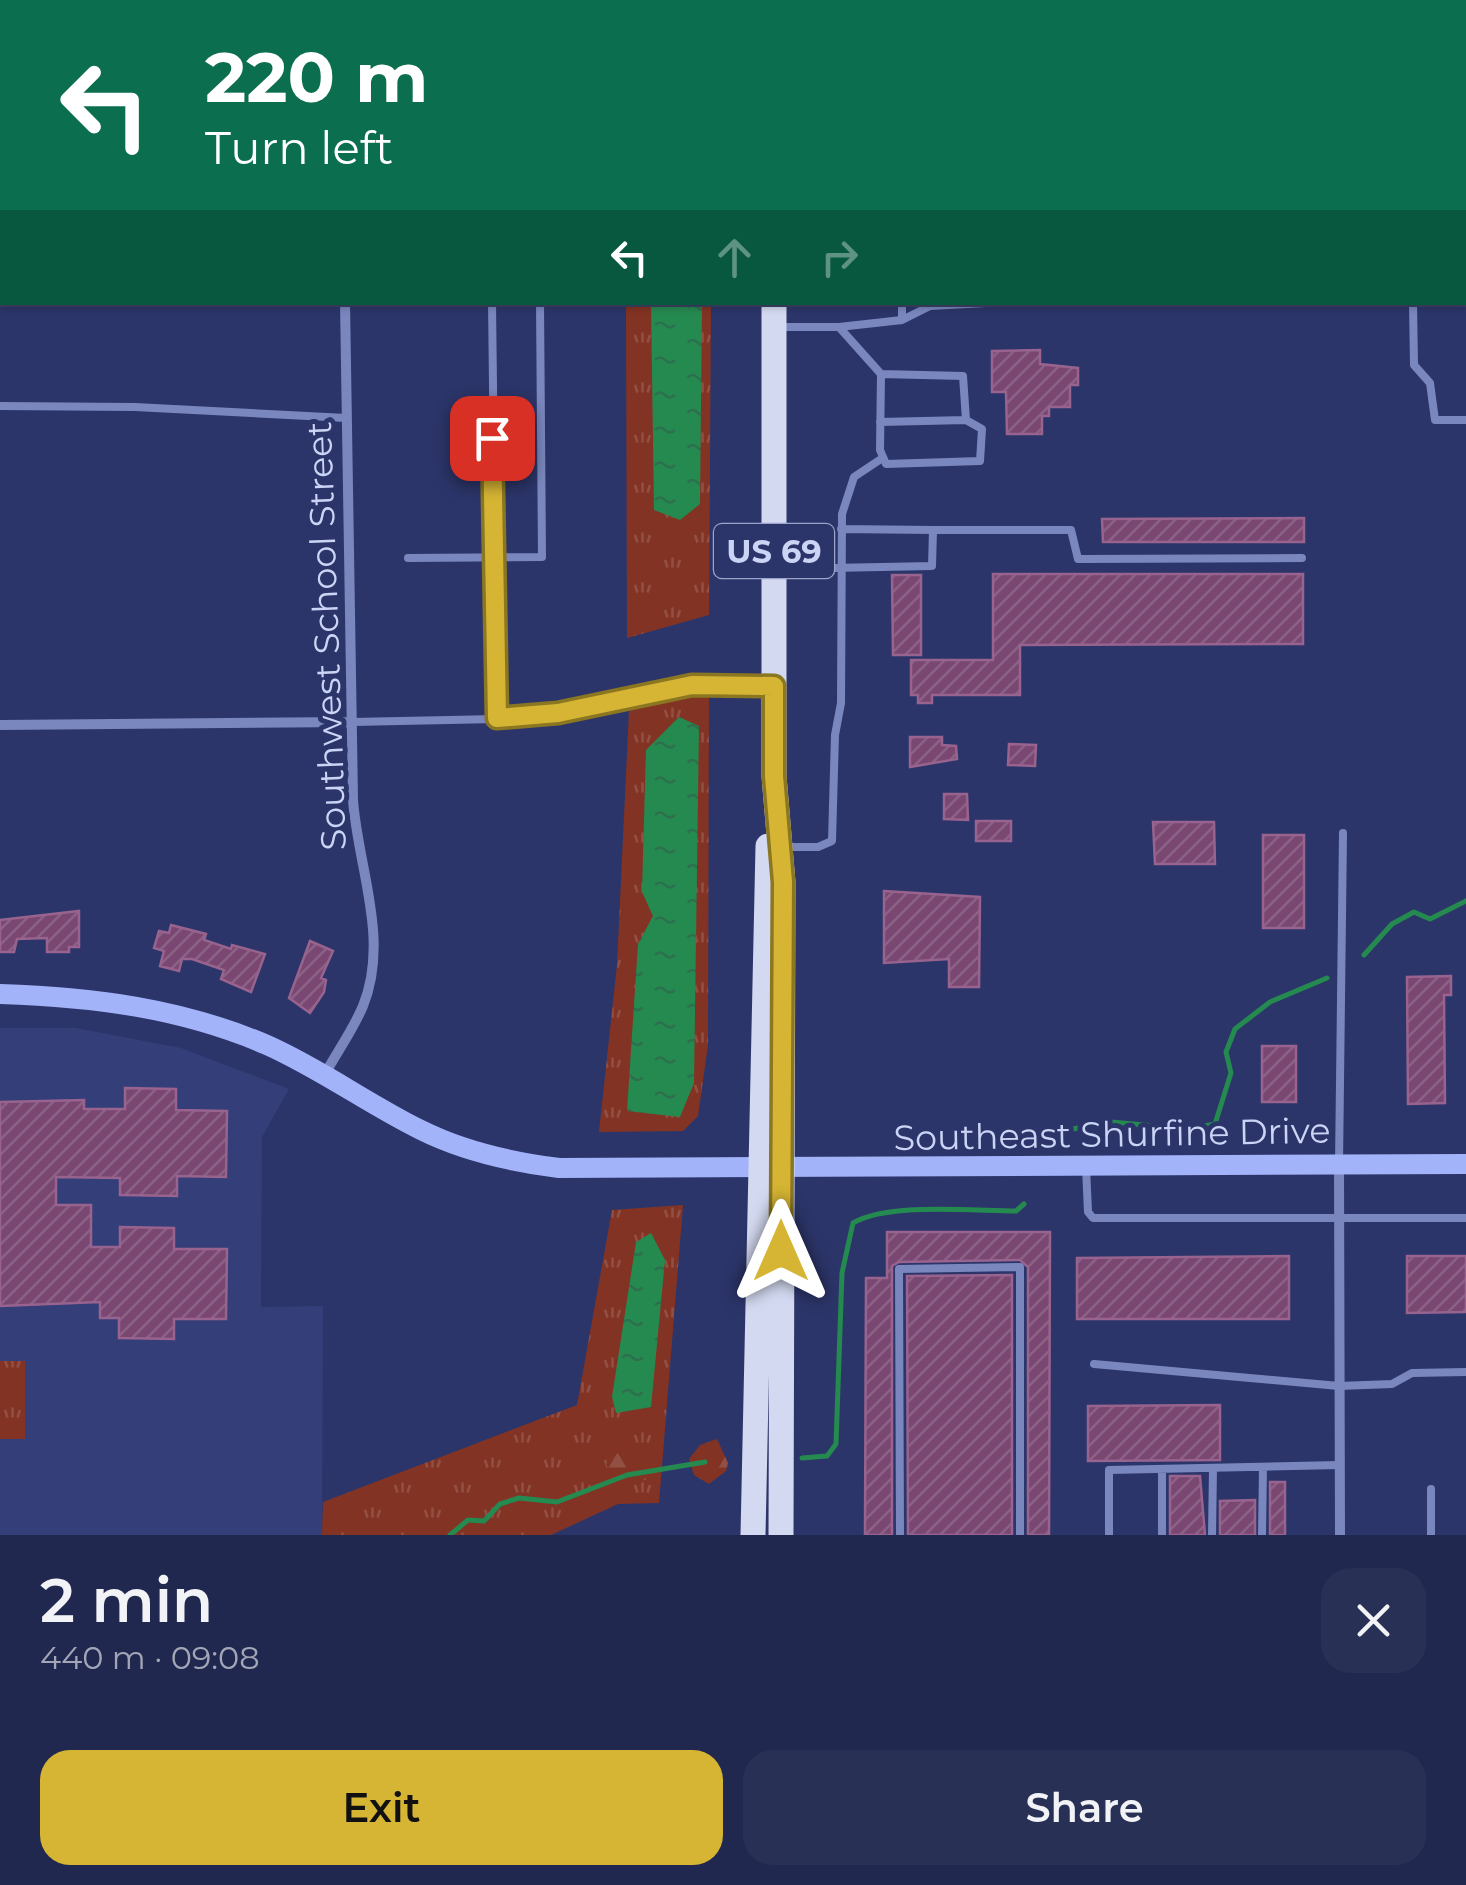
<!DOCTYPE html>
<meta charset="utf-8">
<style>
:root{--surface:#21284f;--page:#293056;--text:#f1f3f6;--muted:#a2a6b7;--line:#3e4466;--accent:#d6b534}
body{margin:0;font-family:Montserrat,sans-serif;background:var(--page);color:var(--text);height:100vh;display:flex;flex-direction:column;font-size:38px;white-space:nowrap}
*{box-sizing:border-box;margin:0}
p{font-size:32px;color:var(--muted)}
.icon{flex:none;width:55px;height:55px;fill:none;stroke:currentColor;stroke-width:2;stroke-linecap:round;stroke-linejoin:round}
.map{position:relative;height:1535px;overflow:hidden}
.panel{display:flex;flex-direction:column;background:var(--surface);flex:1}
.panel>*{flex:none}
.banner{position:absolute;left:0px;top:0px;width:1468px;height:305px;box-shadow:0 2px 8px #0004,0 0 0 2px var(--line);background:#0b6e4f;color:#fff;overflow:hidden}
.pin{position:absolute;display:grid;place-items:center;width:85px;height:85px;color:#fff;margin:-42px;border-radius:20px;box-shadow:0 5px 15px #0006}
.me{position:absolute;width:110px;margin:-55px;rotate:0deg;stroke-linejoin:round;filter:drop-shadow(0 0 8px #0008)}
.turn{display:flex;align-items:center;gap:35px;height:210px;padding:0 40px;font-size:45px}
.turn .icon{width:130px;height:130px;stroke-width:2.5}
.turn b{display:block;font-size:70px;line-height:85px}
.lanes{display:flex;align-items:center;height:95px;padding:0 40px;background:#0003;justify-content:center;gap:50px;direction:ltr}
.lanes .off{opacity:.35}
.round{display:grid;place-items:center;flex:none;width:105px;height:105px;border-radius:30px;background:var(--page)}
.head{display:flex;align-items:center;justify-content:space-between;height:170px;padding:0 40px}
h1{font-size:60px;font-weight:600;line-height:75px}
.cta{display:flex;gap:20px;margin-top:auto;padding:20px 40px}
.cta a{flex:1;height:115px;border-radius:30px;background:var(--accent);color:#111;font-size:40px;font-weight:600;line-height:115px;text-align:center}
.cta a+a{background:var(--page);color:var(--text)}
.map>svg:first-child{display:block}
</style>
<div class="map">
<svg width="1466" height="1535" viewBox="0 0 1466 1535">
<defs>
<pattern id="grass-tufts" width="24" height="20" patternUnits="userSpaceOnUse" patternTransform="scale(2.5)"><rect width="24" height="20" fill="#823323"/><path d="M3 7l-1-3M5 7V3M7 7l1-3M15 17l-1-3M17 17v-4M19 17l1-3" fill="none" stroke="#925044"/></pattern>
<pattern id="forest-firs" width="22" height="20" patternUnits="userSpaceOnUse" patternTransform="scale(2.5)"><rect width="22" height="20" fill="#823323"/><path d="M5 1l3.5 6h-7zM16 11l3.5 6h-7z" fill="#925044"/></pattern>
<pattern id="water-ripples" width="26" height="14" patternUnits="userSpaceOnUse" patternTransform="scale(2.5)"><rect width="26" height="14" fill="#258a50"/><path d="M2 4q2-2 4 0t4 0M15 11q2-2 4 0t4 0" fill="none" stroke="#2d704e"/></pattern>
<pattern id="building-hatch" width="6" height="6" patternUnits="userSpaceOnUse" patternTransform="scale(2.5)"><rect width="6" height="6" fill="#794771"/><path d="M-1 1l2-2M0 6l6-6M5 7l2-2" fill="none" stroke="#8b6186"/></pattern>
</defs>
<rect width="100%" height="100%" fill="#2c3569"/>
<path fill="#343e79" d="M 0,1028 L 76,1028 L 181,1048 L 289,1089 L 262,1137 L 261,1307 L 323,1306 L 322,1535 L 0,1535 Z"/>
<path fill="url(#grass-tufts)" d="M 626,303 L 711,303 L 709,615 L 627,638 Z
M 709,690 L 708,1045 L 698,1116 L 683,1131 L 599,1132 L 617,965 L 629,711 L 677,691 Z
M 683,1205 L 659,1503 L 618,1504 L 551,1535 L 322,1535 L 323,1502 L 577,1405 L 612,1210 Z
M 0,1361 L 25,1361 L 25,1439 L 0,1439 Z"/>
<path fill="url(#forest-firs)" d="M 717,1439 L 728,1463 L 726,1471 L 709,1484 L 694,1475 L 689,1459 L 700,1445 Z
M 616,1453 L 635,1459 L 646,1456 L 652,1461 L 651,1478 L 630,1485 L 627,1471 L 609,1471 L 606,1464 Z"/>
<path fill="url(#water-ripples)" d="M 651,303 L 702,303 L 700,504 L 680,520 L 654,510 Z
M 679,717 L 699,726 L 694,1083 L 680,1117 L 627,1111 L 638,944 L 653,916 L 642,892 L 646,750 Z
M 651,1233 L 665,1260 L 651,1407 L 616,1413 L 612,1397 L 636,1242 Z"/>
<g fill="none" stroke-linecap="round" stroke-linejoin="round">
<path stroke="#258a50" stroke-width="5" d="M 1364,955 L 1392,924 L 1414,912 L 1430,919 L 1466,901
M 1062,1131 L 1111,1122 L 1188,1129 L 1215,1124 L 1231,1073 L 1226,1052 L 1235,1029 L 1270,1002 L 1327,978
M 802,1458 L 827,1456 L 836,1444 L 842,1273 L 853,1223 C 889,1202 974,1211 1016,1211 L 1024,1204
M 450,1535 L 468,1520 L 484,1521 L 500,1504 L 519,1498 L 557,1502 L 627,1475 L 705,1462"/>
</g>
<path fill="url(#building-hatch)" stroke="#98638e" stroke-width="2.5" d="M 1040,350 L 1040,364 L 1078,368 L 1078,385 L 1070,385 L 1070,407 L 1049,407 L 1049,416 L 1042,416 L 1042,434 L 1007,434 L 1006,392 L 992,392 L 992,351 Z
M 1304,518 L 1304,542 L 1103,542 L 1102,519 Z
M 993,574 L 1303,574 L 1303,644 L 1020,645 L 1020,695 L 932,695 L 932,703 L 918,703 L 918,695 L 911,695 L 911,660 L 993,660 Z
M 892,575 L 921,575 L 921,655 L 893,655 Z
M 910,737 L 942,737 L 942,745 L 956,746 L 957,759 L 910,767 Z
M 1009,744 L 1036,745 L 1035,766 L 1008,765 Z
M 944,794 L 967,794 L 968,820 L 944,819 Z
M 976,821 L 1011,821 L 1011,841 L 976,841 Z
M 1153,822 L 1214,822 L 1215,864 L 1155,864 Z
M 1263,835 L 1304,835 L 1304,928 L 1263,928 Z
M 884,891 L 980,897 L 979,987 L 949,987 L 949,959 L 884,963 Z
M 79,911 L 79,947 L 69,947 L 69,952 L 47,952 L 47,938 L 17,939 L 14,952 L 0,952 L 0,920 Z
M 171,925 L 206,934 L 204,940 L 231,949 L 232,945 L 265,954 L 251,992 L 221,979 L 224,970 L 192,959 L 182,959 L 179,971 L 160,966 L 164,951 L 154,948 L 159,931 L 169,933 Z
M 310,941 L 333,951 L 321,978 L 326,980 L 324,992 L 310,1013 L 289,998 Z
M 1451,976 L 1451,995 L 1444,995 L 1445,1103 L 1408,1104 L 1407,977 Z
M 1262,1046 L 1296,1046 L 1296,1102 L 1262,1102 Z
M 125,1088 L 176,1089 L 176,1110 L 227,1111 L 226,1177 L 177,1176 L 177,1196 L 120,1195 L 120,1178 L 56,1177 L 56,1205 L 91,1205 L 91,1247 L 120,1247 L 120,1227 L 174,1228 L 174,1249 L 227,1249 L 226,1319 L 174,1319 L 174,1339 L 119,1338 L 119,1318 L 100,1318 L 100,1302 L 0,1306 L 0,1102 L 84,1100 L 84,1109 L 125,1109 Z
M 887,1232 L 1050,1232 L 1049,1535 L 1028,1535 L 1028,1267 L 1020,1260 L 899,1262 L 892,1266 L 892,1535 L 865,1535 L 866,1278 L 887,1278 Z
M 1289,1256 L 1289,1319 L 1077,1319 L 1077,1258 Z
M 1407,1256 L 1466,1256 L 1466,1312 L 1407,1313 Z
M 1012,1275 L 1012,1535 L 908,1535 L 907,1276 Z
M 1220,1405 L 1220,1460 L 1088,1461 L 1088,1406 Z
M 1170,1476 L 1200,1476 L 1205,1535 L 1170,1535 Z
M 1270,1482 L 1285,1482 L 1285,1535 L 1270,1535 Z
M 1255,1500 L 1255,1535 L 1220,1535 L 1220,1501 Z"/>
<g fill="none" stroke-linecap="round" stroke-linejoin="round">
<path stroke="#7a87be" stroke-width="8" d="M 489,0 L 489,2
M 1323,0 L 1323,2
M 538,2 L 538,0
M 1465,195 L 1466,195
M 1413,302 L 1414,365 L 1430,383 L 1435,420 L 1466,420
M 902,320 L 930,306 L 1005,302
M 779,327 L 839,327 L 881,374 L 880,450 L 886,464 L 980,461 L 982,429 L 966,420 L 963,376 L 881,374
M 839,327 L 902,320 L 902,302
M 0,406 L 135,407 L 346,418
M 880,422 L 966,420
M 933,530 L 1071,530 L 1078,559 L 1302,558
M 408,558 L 542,557 L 540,302
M 779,569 L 932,566 L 933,530 L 841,529
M 352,722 L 497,719 L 492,302
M 783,847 L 818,847 L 832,841 L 835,735 L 841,703 L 842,514 L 854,477 L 881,459
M 1339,1165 L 1343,833
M 1086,1167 L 1088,1212 L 1093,1218 L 1466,1218
M 1094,1364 L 1339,1386 L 1392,1384 L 1412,1373 L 1466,1372
M 1162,1469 L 1162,1535
M 1431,1489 L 1431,1535
M 900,1535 L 899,1269 L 1020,1267 L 1020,1535
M 1109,1535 L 1109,1470 L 1340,1465
M 1212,1535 L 1213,1468
M 1262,1535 L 1263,1467"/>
<path stroke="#7a87be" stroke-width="10" d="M 374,2 L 374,0
M 0,164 L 2,164
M 497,719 L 558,713 L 692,685 L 773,686
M 0,725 L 352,722
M 325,1074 C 337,1052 353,1030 363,1006 C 390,939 358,868 353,800 L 345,302
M 1339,1165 L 1340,1535"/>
<path stroke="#a2b3f9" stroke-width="20" d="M 0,994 C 93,997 181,1008 267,1045 C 321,1069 368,1104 421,1130 C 465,1152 511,1162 559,1168 L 1466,1164"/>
<path stroke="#d3d9f0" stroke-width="25" d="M 774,0 L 775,2
M 774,302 L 774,776 L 783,882 L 781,1535
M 753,1535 L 768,846"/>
</g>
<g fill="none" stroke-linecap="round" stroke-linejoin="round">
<g stroke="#8b7622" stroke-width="25">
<path id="route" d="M 492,438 L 497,718 L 558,713 L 692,685 L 774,686 L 774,776 L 783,882 L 781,1251"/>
</g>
<use href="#route" stroke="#d6b534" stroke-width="18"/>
</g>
<g text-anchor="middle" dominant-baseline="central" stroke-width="10" stroke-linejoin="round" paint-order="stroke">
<rect fill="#2c3569" stroke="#9ba4ca" stroke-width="2.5" x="714" y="524" width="120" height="54" rx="8"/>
<g font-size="32" font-weight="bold" fill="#cbd4f4">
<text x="774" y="551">US 69</text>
</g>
<g font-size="35" fill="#cbd4f4" stroke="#2c3569">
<text transform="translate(326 636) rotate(-92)">Southwest School Street</text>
<text transform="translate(1112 1134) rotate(-1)">Southeast Shurfine Drive</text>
</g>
</g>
</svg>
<div class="pin" style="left:492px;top:438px;background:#d93025"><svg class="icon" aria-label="arrive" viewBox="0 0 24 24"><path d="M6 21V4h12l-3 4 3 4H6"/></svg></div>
<svg class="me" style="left:781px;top:1251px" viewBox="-20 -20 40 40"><path d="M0-17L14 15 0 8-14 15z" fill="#d6b534" stroke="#fff" stroke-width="4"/></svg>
<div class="banner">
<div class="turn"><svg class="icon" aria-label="left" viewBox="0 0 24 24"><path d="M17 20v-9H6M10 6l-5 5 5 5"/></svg><div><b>220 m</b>Turn left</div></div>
<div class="lanes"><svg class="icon" aria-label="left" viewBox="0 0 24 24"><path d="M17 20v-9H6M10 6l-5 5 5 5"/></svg><svg class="icon off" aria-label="ahead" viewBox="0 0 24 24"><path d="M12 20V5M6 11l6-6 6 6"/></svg><svg class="icon off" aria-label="right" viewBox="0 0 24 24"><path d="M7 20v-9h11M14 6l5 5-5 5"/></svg></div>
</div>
</div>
<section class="panel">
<div class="head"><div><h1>2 min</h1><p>440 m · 09:08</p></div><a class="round"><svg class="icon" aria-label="close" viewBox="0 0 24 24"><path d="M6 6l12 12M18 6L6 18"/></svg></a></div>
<div class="cta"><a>Exit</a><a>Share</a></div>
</section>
